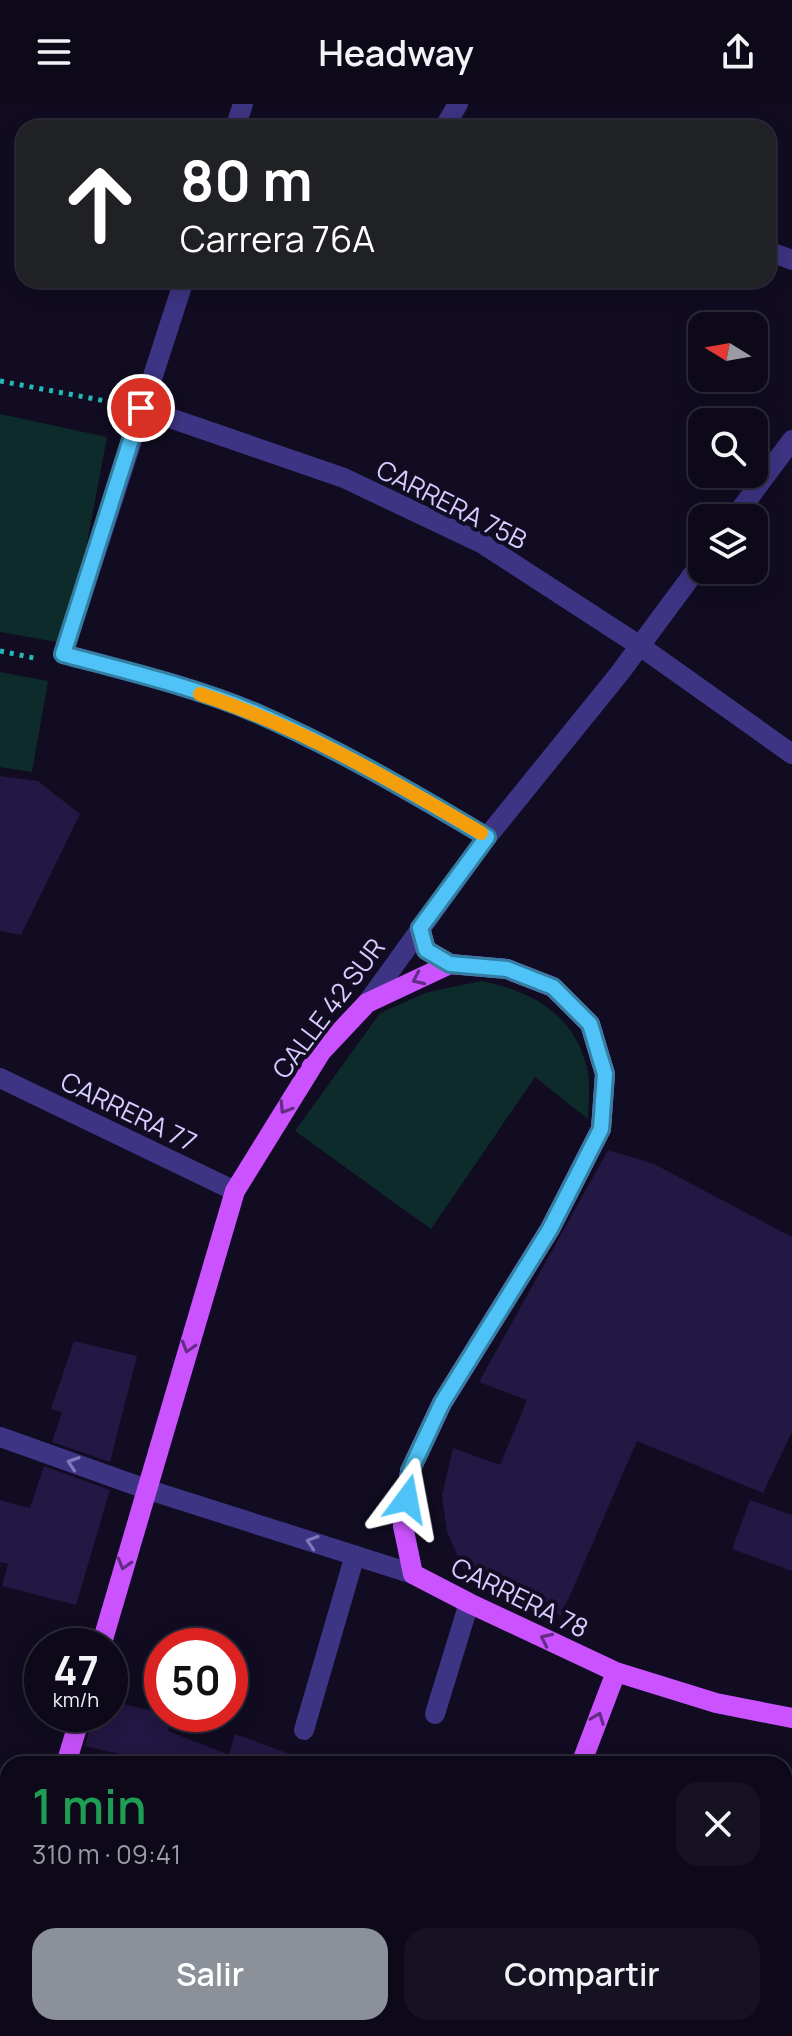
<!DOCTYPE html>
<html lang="es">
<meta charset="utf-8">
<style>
:root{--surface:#0d0919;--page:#161222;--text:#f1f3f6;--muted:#9a9aa2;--line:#2d2a38;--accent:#8c9099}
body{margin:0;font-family:Manrope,sans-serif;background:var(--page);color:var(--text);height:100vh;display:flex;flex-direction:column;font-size:30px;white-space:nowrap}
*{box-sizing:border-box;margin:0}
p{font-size:26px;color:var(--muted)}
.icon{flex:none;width:44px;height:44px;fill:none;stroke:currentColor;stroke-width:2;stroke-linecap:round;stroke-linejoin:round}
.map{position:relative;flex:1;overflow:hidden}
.side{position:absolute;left:0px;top:1652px;width:792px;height:280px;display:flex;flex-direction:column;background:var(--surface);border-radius:24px 24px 0 0;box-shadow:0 4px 20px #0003,0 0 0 2px var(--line)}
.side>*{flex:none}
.top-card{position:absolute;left:16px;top:16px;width:760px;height:168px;border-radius:24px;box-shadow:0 4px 20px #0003,0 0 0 2px var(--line);background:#202124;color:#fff;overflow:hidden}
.needle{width:52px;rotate:281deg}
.buttons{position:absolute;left:688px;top:208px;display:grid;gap:16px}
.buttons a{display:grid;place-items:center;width:80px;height:80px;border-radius:16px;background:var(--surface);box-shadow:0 4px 20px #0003,0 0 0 2px var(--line);font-size:40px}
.speed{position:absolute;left:24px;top:1524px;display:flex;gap:16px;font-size:40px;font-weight:700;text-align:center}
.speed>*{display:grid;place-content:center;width:104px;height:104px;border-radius:50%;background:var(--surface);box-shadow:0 4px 20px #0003,0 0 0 2px var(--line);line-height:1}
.speed small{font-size:20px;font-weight:400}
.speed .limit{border:12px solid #d22;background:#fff;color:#111}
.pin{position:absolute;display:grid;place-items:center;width:68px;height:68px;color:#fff;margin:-34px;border:4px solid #fff;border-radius:50%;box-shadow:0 2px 8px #0007}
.me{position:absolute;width:88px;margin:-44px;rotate:13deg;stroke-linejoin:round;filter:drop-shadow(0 0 6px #0008)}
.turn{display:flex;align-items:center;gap:28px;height:168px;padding:0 32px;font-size:36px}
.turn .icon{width:104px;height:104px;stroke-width:2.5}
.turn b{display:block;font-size:56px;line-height:68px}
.round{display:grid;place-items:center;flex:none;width:84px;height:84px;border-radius:24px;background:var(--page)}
.headline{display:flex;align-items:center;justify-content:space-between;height:136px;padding:0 32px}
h1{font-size:48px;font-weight:600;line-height:60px;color:#1e9e55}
.primary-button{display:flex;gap:16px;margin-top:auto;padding:16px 32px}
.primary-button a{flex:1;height:92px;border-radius:24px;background:var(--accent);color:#fff;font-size:32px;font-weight:600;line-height:92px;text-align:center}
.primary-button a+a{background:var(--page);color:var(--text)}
header{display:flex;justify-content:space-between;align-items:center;height:104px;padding:0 32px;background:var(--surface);font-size:36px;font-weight:600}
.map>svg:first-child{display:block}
</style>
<header><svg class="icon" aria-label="menu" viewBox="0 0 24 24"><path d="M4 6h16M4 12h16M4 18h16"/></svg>Headway<svg class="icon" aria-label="share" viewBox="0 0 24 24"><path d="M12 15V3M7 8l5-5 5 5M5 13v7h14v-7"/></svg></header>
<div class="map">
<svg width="792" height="1932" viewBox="0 0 792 1932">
<rect width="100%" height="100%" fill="#110c21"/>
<path fill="#0e2b2c" d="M 0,310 L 107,333 L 68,540 L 0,528 Z
M 0,568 L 48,577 L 32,668 L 0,663 Z
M 482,877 C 533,888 574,910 587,964 C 591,980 588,999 588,1015 L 535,973 L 431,1125 L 295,1027 L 380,909 L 428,888 Z
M 0,1755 L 8,1757 L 8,1869 L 0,1894 Z"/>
<path fill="#231743" d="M 0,672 L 38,677 L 80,710 L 21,831 L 0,827 Z
M 608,1046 L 654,1060 L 792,1133 L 792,1328 L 763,1389 L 637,1337 L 561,1512 L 465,1468 L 447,1428 L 442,1392 L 453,1344 L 500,1361 L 527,1296 L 479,1278 Z
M 74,1237 L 137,1252 L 110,1358 L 52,1338 L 62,1308 L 51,1305 Z
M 44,1362 L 110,1386 L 76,1501 L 2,1482 L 8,1460 L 0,1458 L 0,1396 L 30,1404 Z
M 750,1396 L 792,1411 L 792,1467 L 732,1445 Z
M 110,1597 L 171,1611 L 168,1627 L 229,1651 L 235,1630 L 309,1657 L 308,1660 L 163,1660 L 85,1642 L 94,1610 L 110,1610 Z"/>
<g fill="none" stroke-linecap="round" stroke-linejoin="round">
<path stroke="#26b7b9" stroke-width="5" stroke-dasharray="4 6" stroke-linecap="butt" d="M 0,277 L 116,299
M 0,547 L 39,555"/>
<path stroke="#3d3483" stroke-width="20" d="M 235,24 L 243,0
M 444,24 L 458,0
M 768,147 L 792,156
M 184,176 L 63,550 C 126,567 195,583 256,609 C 336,644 412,689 487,733
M 141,304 L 344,374 L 483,440 L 640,542 L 792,650
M 734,414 L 792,336
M 367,899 L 487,733 L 619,570 L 702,458
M 0,974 L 235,1087
M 0,1333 L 146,1385 L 413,1470
M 435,1610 L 469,1499
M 304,1626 L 355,1451
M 0,1833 L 8,1814
M 784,1842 L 792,1845
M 508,1924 L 531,1932"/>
<path stroke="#cb53ff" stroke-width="20" d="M 420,824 L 426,846 L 450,860
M 101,1542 L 235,1087 L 321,948 L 367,899 L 450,860 L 507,865 L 553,883 L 590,920 L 605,970 L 601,1025 L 550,1125 L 442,1299 L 410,1367 L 403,1422 L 413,1470 L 469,1499 L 616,1568 L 716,1599 L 792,1614
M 66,1660 L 81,1610
M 581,1660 L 616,1568
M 0,1795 L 8,1794
M 468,1932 L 471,1924"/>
</g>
<defs><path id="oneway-chevron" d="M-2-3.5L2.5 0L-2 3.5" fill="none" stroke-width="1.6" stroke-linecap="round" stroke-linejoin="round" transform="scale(2)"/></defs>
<g stroke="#652c85">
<use href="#oneway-chevron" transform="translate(418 875) rotate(155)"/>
<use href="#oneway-chevron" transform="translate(285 1004) rotate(122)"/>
<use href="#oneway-chevron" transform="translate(188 1243) rotate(107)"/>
<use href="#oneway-chevron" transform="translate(124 1460) rotate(106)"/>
<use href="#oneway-chevron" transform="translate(546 1535) rotate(-155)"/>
<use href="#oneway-chevron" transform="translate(598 1614) rotate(-69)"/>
</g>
<g stroke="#8278bb">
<use href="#oneway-chevron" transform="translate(73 1359) rotate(-161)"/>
<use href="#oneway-chevron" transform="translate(312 1438) rotate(-162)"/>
</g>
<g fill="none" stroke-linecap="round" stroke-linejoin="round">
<g stroke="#337fa1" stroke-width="20">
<path id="route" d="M 141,304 L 63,550 C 127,567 194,583 256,609 C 336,644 412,688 487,733 L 420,824 L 426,846 L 450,860 L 507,865 L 553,883 L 590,920 L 605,970 L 601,1025 L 550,1125 L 442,1299 L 410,1367 L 407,1395"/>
</g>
<use href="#route" stroke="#4fc3f7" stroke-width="14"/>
<path stroke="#f59e0b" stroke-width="14" d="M 200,590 C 300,623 391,676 481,729"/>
</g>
<g text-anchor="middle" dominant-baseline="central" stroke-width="8" stroke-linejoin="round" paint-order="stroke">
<g font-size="26" fill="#d6ccff" stroke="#110c21">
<text transform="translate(452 400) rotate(27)">CARRERA 75B</text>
<text transform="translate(328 904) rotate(-53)">CALLE 42 SUR</text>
<text transform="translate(129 1007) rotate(26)">CARRERA 77</text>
<text transform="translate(520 1493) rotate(26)">CARRERA 78</text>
</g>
</g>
</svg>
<div class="buttons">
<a><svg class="needle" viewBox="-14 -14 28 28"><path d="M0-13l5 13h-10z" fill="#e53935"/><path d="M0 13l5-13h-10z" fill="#9a9aa2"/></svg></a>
<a><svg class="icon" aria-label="search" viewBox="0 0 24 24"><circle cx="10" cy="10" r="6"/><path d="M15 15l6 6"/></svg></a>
<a><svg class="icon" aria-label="layers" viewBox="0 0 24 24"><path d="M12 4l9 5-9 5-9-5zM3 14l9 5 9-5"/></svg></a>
</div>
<div class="speed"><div>47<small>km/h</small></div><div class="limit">50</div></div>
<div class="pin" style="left:141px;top:304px;background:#d93025"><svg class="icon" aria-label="arrive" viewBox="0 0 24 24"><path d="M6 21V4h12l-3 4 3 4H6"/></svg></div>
<svg class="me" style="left:407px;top:1395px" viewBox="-20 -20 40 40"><path d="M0-17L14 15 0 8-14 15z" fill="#4fc3f7" stroke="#fff" stroke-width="4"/></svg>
<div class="top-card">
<div class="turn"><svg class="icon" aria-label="ahead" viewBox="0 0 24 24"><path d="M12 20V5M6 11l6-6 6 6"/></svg><div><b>80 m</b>Carrera 76A</div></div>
</div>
<section class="side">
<div class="headline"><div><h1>1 min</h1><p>310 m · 09:41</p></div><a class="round"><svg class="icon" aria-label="close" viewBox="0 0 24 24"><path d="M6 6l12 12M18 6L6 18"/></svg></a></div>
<div class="primary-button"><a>Salir</a><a>Compartir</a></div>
</section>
</div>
